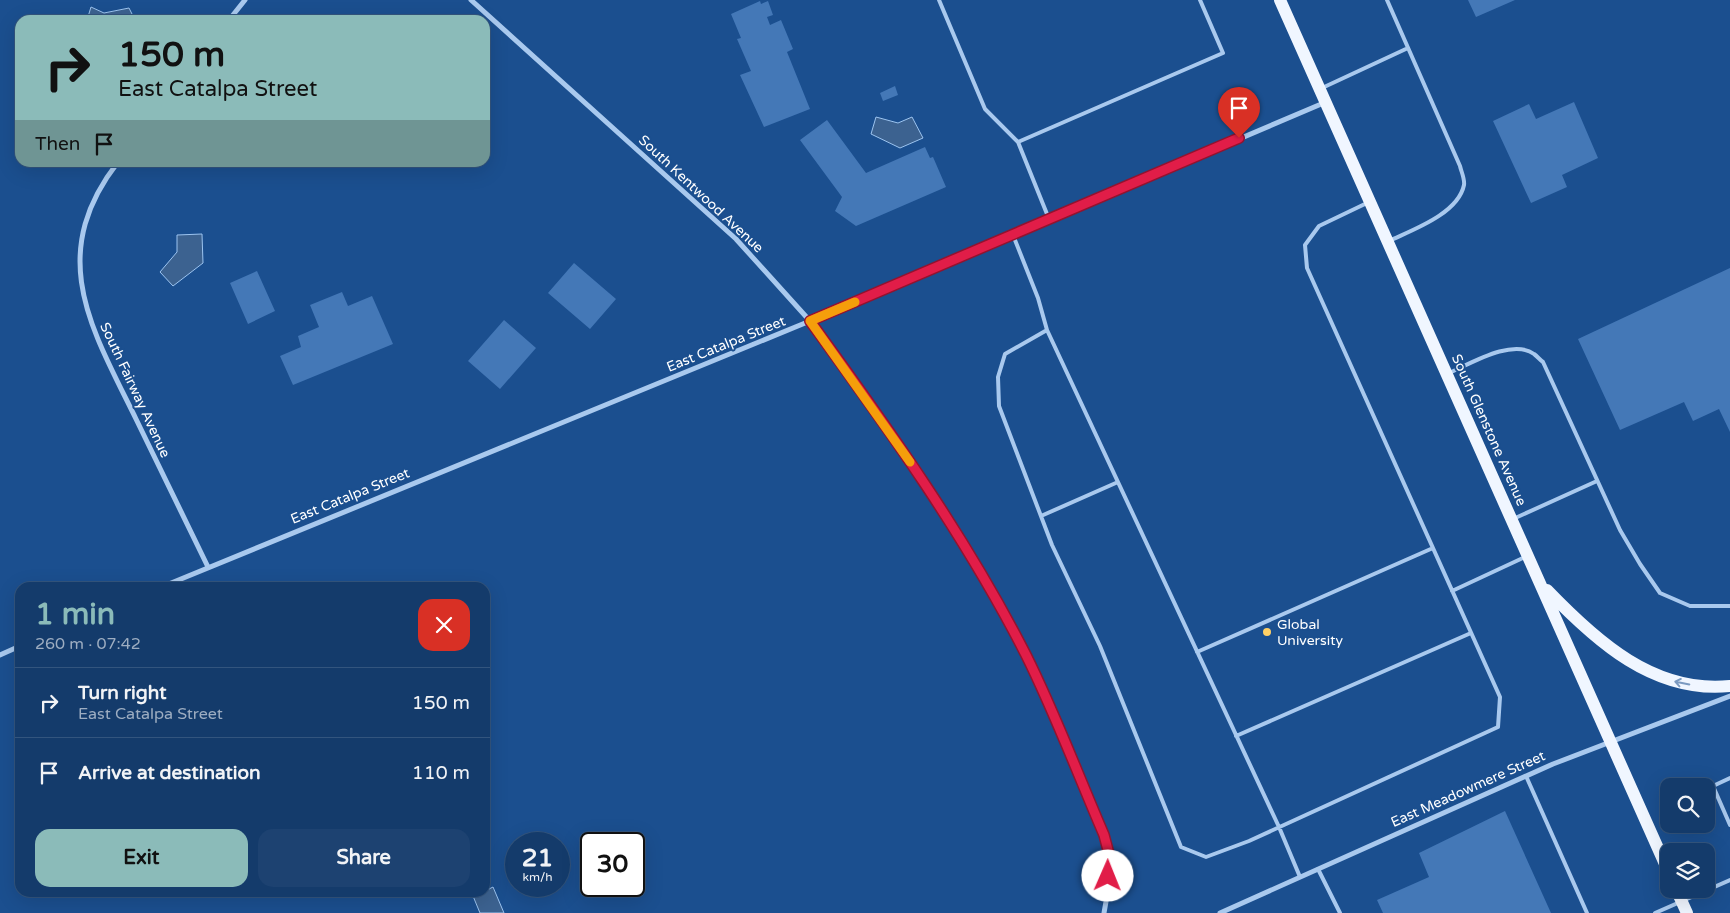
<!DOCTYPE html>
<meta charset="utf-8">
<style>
:root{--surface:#143b6b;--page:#1d4271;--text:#f1f3f6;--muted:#9dadc1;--line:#33557e;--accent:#8bbbb9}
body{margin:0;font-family:"Varela Round",sans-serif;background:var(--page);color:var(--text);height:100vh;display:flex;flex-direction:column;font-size:19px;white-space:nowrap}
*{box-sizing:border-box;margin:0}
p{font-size:16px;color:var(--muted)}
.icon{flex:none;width:28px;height:28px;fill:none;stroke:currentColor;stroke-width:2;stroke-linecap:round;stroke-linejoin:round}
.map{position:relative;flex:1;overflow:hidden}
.drawer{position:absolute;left:15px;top:582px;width:475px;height:315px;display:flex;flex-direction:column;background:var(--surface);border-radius:15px;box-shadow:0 5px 20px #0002,0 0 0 1px var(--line)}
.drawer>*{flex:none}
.banner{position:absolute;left:15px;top:15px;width:475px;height:152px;border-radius:15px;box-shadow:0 5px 20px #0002,0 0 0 1px var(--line);background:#8bbbb9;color:#111;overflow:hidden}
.controls{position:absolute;left:1660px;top:778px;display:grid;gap:10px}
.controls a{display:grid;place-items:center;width:55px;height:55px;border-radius:10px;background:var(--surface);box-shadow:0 5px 20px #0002,0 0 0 1px var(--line);font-size:25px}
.speed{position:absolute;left:505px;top:832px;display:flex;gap:10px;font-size:25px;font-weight:700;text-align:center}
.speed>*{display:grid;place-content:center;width:65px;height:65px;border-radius:50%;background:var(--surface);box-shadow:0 5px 20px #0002,0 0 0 1px var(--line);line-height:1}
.speed small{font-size:12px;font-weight:400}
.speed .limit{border:2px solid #111;border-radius:8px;background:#fff;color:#111}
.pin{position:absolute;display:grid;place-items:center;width:42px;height:42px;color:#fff;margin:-51px -21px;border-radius:50% 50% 50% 0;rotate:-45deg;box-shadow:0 0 5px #0007}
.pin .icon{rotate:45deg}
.me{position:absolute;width:55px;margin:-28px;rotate:1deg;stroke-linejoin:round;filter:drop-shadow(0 0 4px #0008)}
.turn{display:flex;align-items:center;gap:18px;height:105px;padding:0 20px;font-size:22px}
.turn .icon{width:65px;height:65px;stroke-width:2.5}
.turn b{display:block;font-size:35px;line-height:42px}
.then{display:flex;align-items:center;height:48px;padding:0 20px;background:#0003;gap:10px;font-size:19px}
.round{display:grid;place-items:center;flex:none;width:52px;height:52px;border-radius:15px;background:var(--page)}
.overview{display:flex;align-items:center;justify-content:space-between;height:85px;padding:0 20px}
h1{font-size:30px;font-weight:700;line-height:38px;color:var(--accent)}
.action{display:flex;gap:10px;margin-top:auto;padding:10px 20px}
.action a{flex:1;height:58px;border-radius:15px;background:var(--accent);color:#111;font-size:20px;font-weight:700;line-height:58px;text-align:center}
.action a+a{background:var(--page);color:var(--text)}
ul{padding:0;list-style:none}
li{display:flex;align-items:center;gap:15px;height:70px;padding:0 20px;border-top:1px solid var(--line)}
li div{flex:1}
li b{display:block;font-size:19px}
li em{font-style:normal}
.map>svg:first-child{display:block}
</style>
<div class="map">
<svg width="1730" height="913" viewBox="0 0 1730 913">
<rect width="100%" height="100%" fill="#1b4f8f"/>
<path fill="#3c6290" stroke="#9cc4f0" d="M 91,7 L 104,13 L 129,8 L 135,20 L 87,20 Z
M 876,117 L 898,123 L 912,117 L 923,138 L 900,148 L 871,134 Z
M 202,234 L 203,263 L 173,286 L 160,272 L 177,252 L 177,235 Z
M 493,887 L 504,913 L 480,913 L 473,896 L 485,892 L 485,891 Z"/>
<path fill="#4478b7" d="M 1468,0 L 1515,0 L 1476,17 Z
M 760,1 L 761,4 L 768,1 L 773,15 L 767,17 L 770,25 L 781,20 L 793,49 L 787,52 L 810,109 L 764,127 L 740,75 L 751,71 L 737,39 L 741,38 L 731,14 Z
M 895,86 L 898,95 L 883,101 L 880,93 Z
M 1574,102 L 1598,158 L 1562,175 L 1567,187 L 1531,203 L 1493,121 L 1529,104 L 1536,119 Z
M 827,120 L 866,173 L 925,147 L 930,158 L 933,157 L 946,187 L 856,226 L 835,211 L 842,197 L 800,140 Z
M 574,263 L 616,299 L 590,329 L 548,293 Z
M 1730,268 L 1730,432 L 1719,409 L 1693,421 L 1684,402 L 1620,430 L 1578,339 Z
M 257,271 L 275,311 L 248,324 L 230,283 Z
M 342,292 L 348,306 L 372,296 L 393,344 L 293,385 L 280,356 L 301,347 L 298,336 L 319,327 L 310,305 Z
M 504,320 L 536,348 L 500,389 L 468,361 Z
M 1505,811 L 1551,913 L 1383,913 L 1377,900 L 1429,877 L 1419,853 Z"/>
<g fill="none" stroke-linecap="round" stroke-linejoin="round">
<path stroke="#a9c9ee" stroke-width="4" d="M 939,0 L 985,109 L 1018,142 L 1049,219
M 1387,0 L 1460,166 C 1461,171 1465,179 1464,185 C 1458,214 1412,230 1389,241
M 1322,88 L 1408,48
M 1018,142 L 1223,53 L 1200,0
M 1013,235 L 1038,298 L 1047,330 L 1005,354 L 998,377 L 999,406 L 1052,545 L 1100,646 L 1181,847 L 1206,857 L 1249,841 L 1498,727 L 1500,697 L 1307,268 L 1305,245 L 1319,226 L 1367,203
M 1047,330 L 1279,827 L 1300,877
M 1449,373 C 1470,364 1512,338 1534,354 C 1537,356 1540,360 1543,362 L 1620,530 L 1640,564 L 1660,593 L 1690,606 L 1730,606
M 1041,516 L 1118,482
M 1513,519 L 1597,481
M 1452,591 L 1525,557
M 1197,652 L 1433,548
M 1236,736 L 1471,633
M 1526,776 L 1587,913
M 1730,778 L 1713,786 L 1730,825
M 1318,869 L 1340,913
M 1655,913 L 1730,880"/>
<path stroke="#a9c9ee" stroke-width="5" d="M 471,0 L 736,239 L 810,321 L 905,455 L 948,520 L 988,587 L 1026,655 L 1062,735 L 1104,835 L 1109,854 L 1107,896 L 1104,913
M 229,20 L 245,0
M 118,162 C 45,256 92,329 136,419 C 160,469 184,518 208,567
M 159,588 L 810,321 L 1326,102
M 0,655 L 20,646
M 1220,913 L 1553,764 L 1730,696"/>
<path stroke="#f0f6ff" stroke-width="12" d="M 1280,0 L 1669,873
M 1547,590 C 1596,641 1654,694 1730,686
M 1676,889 L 1687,913"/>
</g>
<defs><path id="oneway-shaft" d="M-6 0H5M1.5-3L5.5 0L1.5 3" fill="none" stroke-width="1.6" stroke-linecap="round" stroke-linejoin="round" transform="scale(1.25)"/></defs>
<use stroke="#7b9ac1" href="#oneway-shaft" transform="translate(1682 683) rotate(-169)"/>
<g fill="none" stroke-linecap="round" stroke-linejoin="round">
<g stroke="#92132f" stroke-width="12">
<path id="route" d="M 1108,876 L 1109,854 L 1104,835 C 1078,775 1055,713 1026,655 C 966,537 888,428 810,321 L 1239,138"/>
</g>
<use href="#route" stroke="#e11d48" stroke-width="9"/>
<path stroke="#f59e0b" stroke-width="9" d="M 855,302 L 810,321 L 910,462"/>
</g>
<circle fill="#ffd166" stroke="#1b4f8f" stroke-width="2" cx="1267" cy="632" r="5"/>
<g text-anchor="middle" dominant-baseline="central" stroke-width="4" stroke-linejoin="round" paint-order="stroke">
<g font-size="14" fill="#fff" stroke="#1b4f8f">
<text transform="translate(701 194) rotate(43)">South Kentwood Avenue</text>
<text transform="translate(726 344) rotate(-22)">East Catalpa Street</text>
<text transform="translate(135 390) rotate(65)">South Fairway Avenue</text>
<text transform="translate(1489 430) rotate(66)">South Glenstone Avenue</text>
<text transform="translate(350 496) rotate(-22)">East Catalpa Street</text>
<text transform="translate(1468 789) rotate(-24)">East Meadowmere Street</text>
</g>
<g font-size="14" fill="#fff" stroke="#1b4f8f" text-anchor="start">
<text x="1277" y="624">Global<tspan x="1277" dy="16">University</tspan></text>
</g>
</g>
</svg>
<div class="controls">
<a><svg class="icon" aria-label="search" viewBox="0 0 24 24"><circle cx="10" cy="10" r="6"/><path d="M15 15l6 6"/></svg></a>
<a><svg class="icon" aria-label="layers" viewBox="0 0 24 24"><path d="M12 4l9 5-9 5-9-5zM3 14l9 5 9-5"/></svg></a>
</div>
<div class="speed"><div>21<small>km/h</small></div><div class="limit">30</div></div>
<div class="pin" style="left:1239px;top:138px;background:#d93025"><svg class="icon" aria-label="arrive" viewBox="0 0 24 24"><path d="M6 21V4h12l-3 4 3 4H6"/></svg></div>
<svg class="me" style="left:1108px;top:876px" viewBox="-20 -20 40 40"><circle r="19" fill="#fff"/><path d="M0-13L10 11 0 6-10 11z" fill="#e11d48"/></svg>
<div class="banner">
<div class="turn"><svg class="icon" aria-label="right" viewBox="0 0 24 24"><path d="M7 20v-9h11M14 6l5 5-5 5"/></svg><div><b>150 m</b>East Catalpa Street</div></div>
<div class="then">Then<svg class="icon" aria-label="arrive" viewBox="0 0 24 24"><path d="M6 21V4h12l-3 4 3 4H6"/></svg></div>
</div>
<section class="drawer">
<div class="overview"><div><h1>1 min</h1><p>260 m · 07:42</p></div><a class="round" style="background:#d93025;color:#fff"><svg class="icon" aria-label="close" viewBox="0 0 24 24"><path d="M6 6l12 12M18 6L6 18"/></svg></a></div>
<ul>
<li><svg class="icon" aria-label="right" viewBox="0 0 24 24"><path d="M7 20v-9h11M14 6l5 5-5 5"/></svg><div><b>Turn right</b><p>East Catalpa Street</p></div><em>150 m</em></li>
<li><svg class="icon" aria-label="arrive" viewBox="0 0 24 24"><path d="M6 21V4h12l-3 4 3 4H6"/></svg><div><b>Arrive at destination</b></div><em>110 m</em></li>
</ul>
<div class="action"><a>Exit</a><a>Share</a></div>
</section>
</div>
